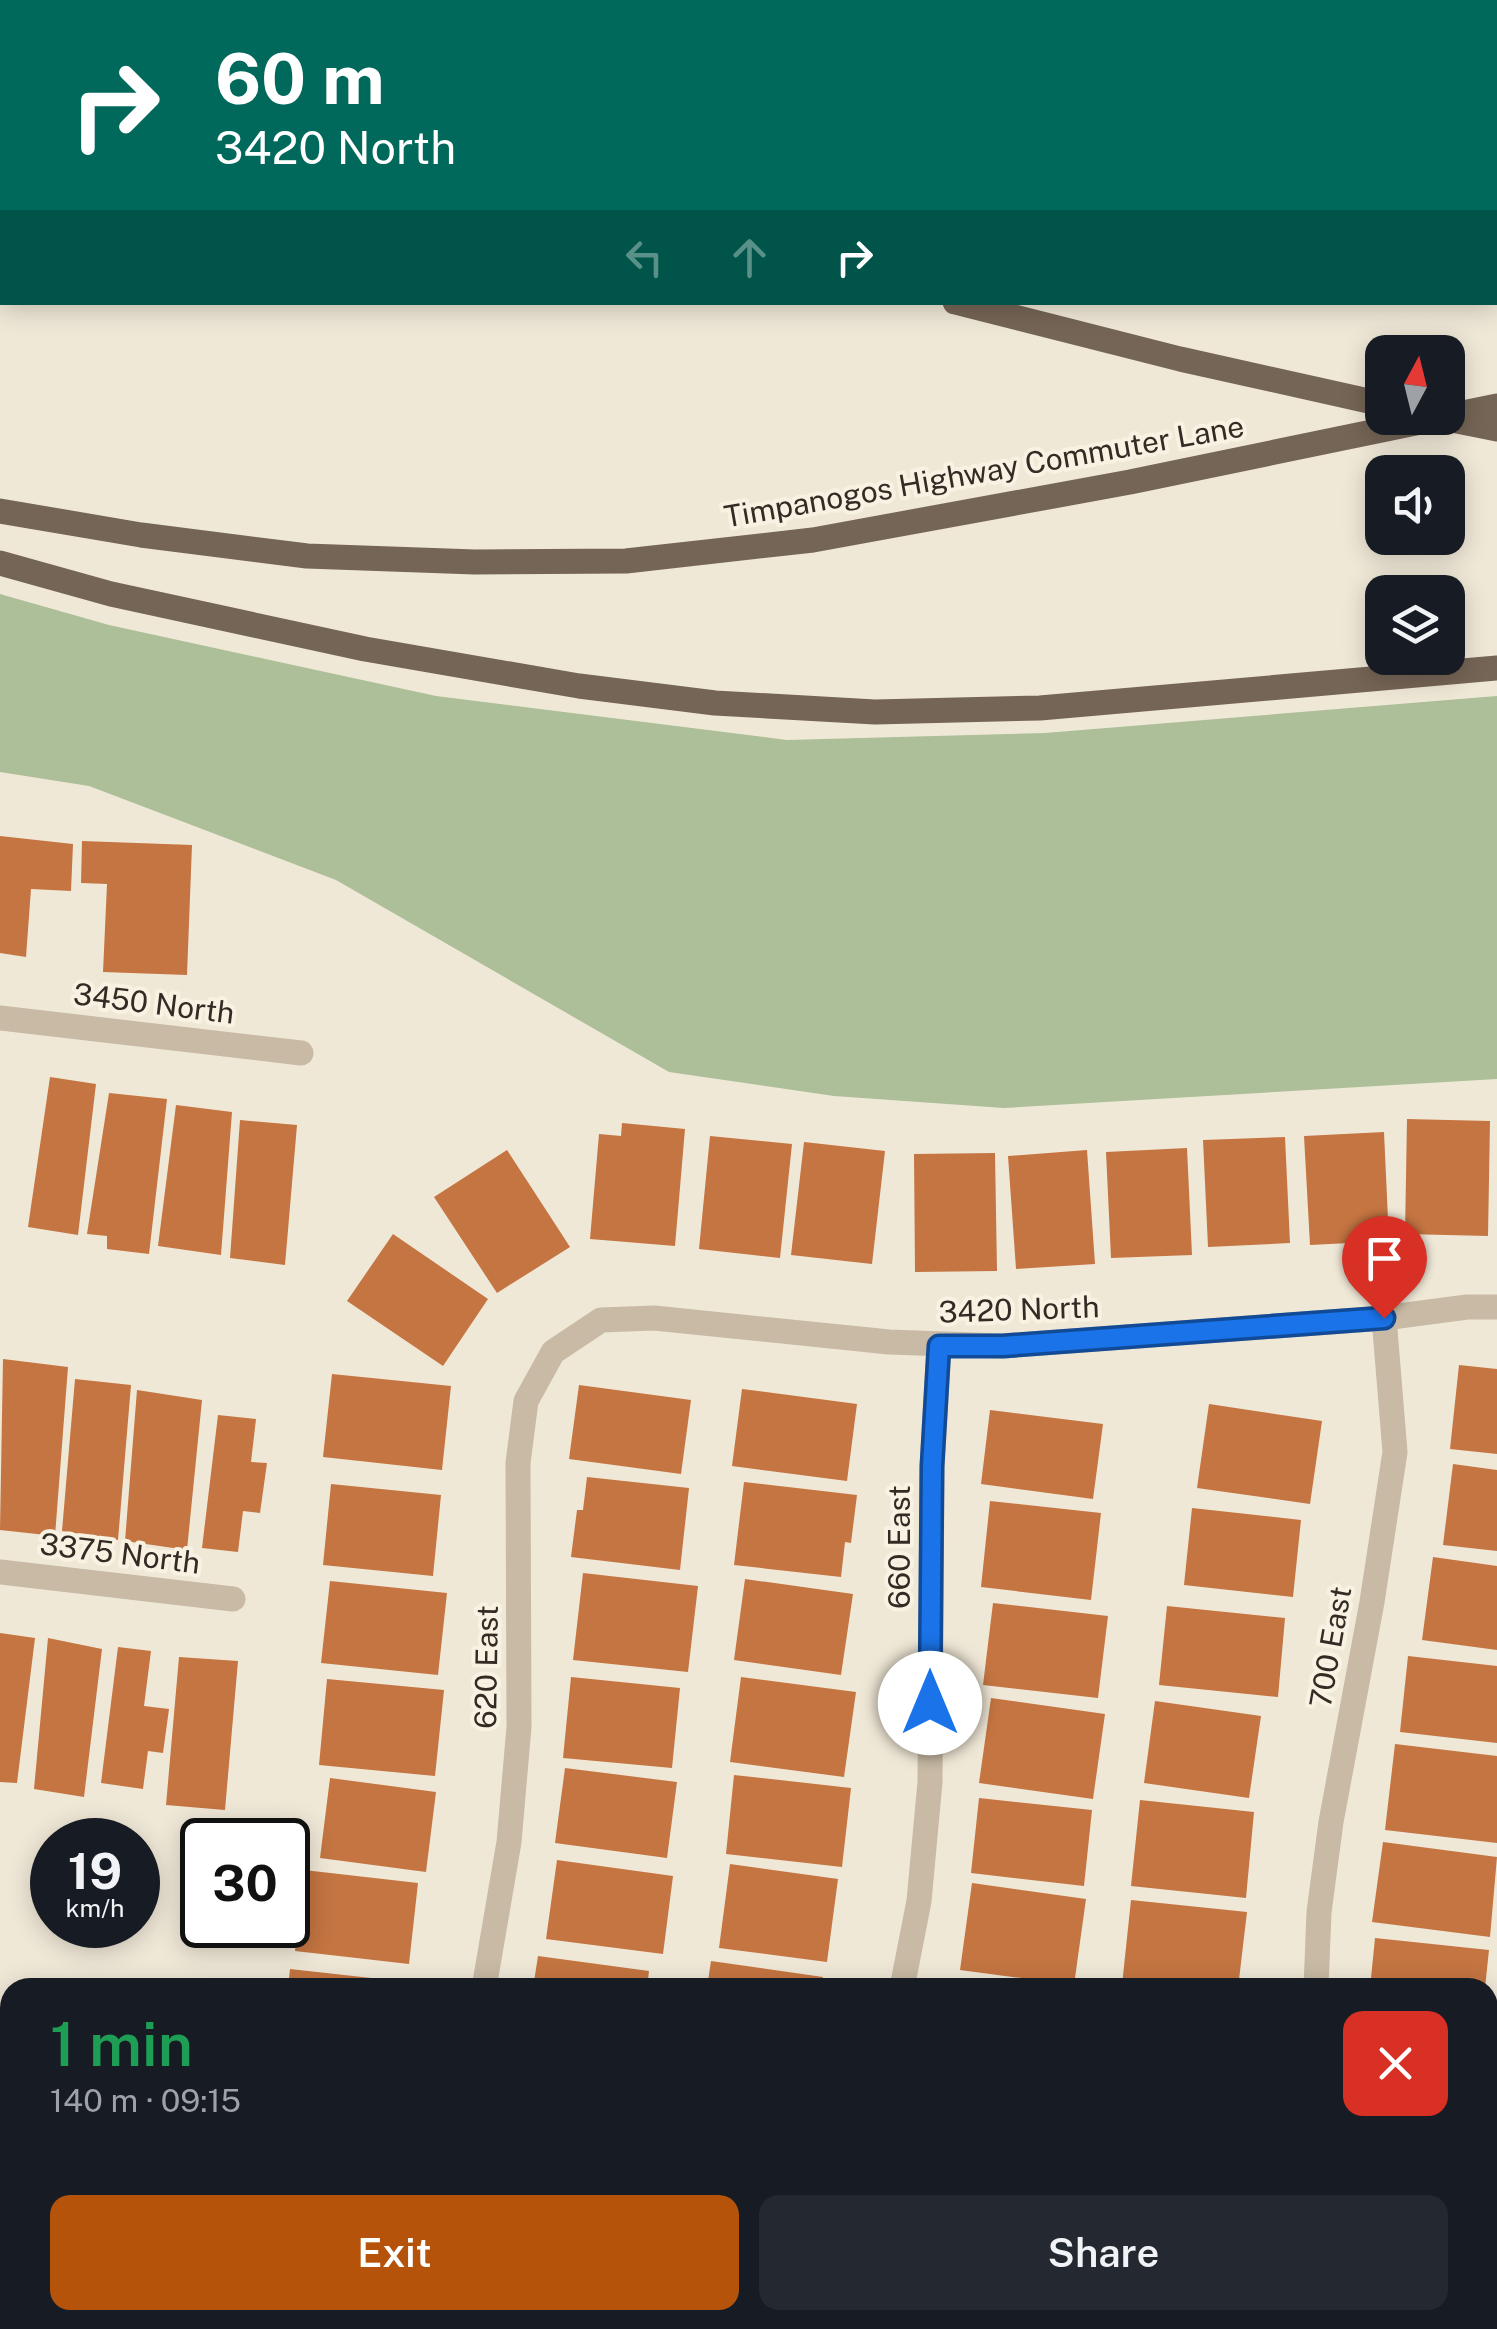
<!DOCTYPE html>
<meta charset="utf-8">
<style>
:root{--surface:#171b24;--page:#242831;--text:#f1f3f6;--muted:#9ea1a6;--accent:#b45309}
body{margin:0;font-family:"Public Sans",sans-serif;background:var(--page);color:var(--text);height:100vh;display:flex;flex-direction:column;font-size:38px;white-space:nowrap}
*{box-sizing:border-box;margin:0}
p{font-size:32px;color:var(--muted)}
.icon{flex:none;width:55px;height:55px;fill:none;stroke:currentColor;stroke-width:2;stroke-linecap:round;stroke-linejoin:round}
.map{position:relative;flex:1;overflow:hidden}
.panel{position:absolute;left:0px;top:1978px;width:1498px;height:352px;display:flex;flex-direction:column;background:var(--surface);border-radius:30px 30px 0 0;box-shadow:0 5px 25px #0003}
.panel>*{flex:none}
.hud{position:absolute;left:0px;top:0px;width:1498px;height:305px;box-shadow:0 5px 25px #0003;background:#00695c;color:#fff;overflow:hidden}
.needle{width:65px;rotate:7deg}
.buttons{position:absolute;left:1365px;top:335px;display:grid;gap:20px}
.buttons a{display:grid;place-items:center;width:100px;height:100px;border-radius:20px;background:var(--surface);box-shadow:0 5px 25px #0003;font-size:50px}
.speed{position:absolute;left:30px;top:1818px;display:flex;gap:20px;font-size:50px;font-weight:700;text-align:center}
.speed>*{display:grid;place-content:center;width:130px;height:130px;border-radius:50%;background:var(--surface);box-shadow:0 5px 25px #0003;line-height:1}
.speed small{font-size:25px;font-weight:400}
.speed .limit{border:5px solid #111;border-radius:15px;background:#fff;color:#111}
.pin{position:absolute;display:grid;place-items:center;width:85px;height:85px;color:#fff;margin:-102px -42px;border-radius:50% 50% 50% 0;rotate:-45deg;box-shadow:0 0 10px #0007}
.pin .icon{rotate:45deg}
.me{position:absolute;width:110px;margin:-55px;rotate:0deg;stroke-linejoin:round;filter:drop-shadow(0 0 8px #0008)}
.turn{display:flex;align-items:center;gap:35px;height:210px;padding:0 50px;font-size:45px}
.turn .icon{width:130px;height:130px;stroke-width:2.5}
.turn b{display:block;font-size:70px;line-height:85px}
.lanes{display:flex;align-items:center;height:95px;padding:0 50px;background:#0003;justify-content:center;gap:50px;direction:ltr}
.lanes .off{opacity:.35}
.round{display:grid;place-items:center;flex:none;width:105px;height:105px;border-radius:20px;background:var(--page)}
.headline{display:flex;align-items:center;justify-content:space-between;height:170px;padding:0 50px}
h1{font-size:60px;font-weight:600;line-height:75px;color:#1e9e55}
.button{display:flex;gap:20px;margin-top:auto;padding:20px 50px}
.button a{flex:1;height:115px;border-radius:20px;background:var(--accent);color:#fff;font-size:40px;font-weight:600;line-height:115px;text-align:center}
.button a+a{background:var(--page);color:var(--text)}
.map>svg:first-child{display:block}
</style>
<div class="map">
<svg width="1497" height="2329" viewBox="0 0 1497 2329">
<rect width="100%" height="100%" fill="#f0e8d7"/>
<path fill="#acbf98" d="M 0,594 L 109,625 L 436,696 L 787,740 L 1045,733 L 1497,696 L 1497,1079 L 1004,1108 L 834,1096 L 669,1072 L 336,880 L 89,786 L 0,772 Z"/>
<path fill="#c47541" d="M 0,836 L 73,844 L 71,891 L 31,889 L 26,957 L 0,953 Z
M 82,841 L 192,845 L 187,975 L 103,972 L 107,884 L 81,883 Z
M 50,1077 L 96,1084 L 78,1235 L 28,1227 Z
M 109,1093 L 167,1099 L 149,1254 L 107,1249 L 107,1236 L 87,1234 Z
M 176,1105 L 232,1112 L 221,1255 L 158,1246 Z
M 1407,1119 L 1490,1121 L 1488,1236 L 1405,1234 Z
M 240,1120 L 297,1125 L 285,1265 L 230,1258 Z
M 622,1123 L 685,1129 L 675,1246 L 590,1239 L 599,1134 L 621,1136 Z
M 1384,1132 L 1389,1241 L 1310,1245 L 1304,1136 Z
M 710,1136 L 792,1144 L 780,1258 L 699,1249 Z
M 1285,1137 L 1290,1243 L 1208,1247 L 1203,1140 Z
M 804,1142 L 885,1151 L 872,1264 L 791,1255 Z
M 1187,1148 L 1192,1255 L 1111,1258 L 1106,1152 Z
M 507,1150 L 570,1247 L 497,1293 L 434,1197 Z
M 1087,1150 L 1095,1264 L 1016,1269 L 1008,1156 Z
M 995,1153 L 997,1271 L 915,1272 L 914,1154 Z
M 393,1234 L 488,1299 L 443,1366 L 347,1301 Z
M 3,1359 L 68,1367 L 55,1536 L 0,1530 Z
M 1459,1365 L 1497,1369 L 1497,1454 L 1450,1449 Z
M 332,1374 L 451,1386 L 442,1470 L 323,1457 Z
M 75,1379 L 131,1385 L 118,1540 L 62,1531 Z
M 579,1385 L 691,1400 L 681,1474 L 569,1459 Z
M 742,1389 L 857,1404 L 847,1481 L 732,1466 Z
M 137,1390 L 202,1400 L 187,1550 L 125,1541 Z
M 1209,1404 L 1322,1421 L 1310,1504 L 1197,1488 Z
M 990,1410 L 1103,1424 L 1093,1499 L 981,1484 Z
M 218,1415 L 256,1419 L 251,1462 L 267,1463 L 260,1513 L 243,1511 L 238,1552 L 202,1548 Z
M 1453,1464 L 1497,1470 L 1497,1551 L 1443,1545 Z
M 587,1477 L 689,1488 L 680,1570 L 571,1557 L 577,1510 L 583,1510 Z
M 744,1482 L 857,1495 L 851,1543 L 845,1542 L 841,1577 L 734,1565 Z
M 331,1484 L 441,1495 L 433,1576 L 323,1565 Z
M 990,1501 L 1101,1513 L 1091,1600 L 981,1587 Z
M 1192,1508 L 1301,1520 L 1293,1597 L 1184,1585 Z
M 1433,1557 L 1497,1566 L 1497,1650 L 1422,1640 Z
M 583,1573 L 698,1586 L 688,1672 L 573,1660 Z
M 745,1579 L 853,1594 L 841,1675 L 734,1660 Z
M 330,1581 L 447,1593 L 438,1675 L 321,1663 Z
M 993,1603 L 1108,1616 L 1098,1698 L 983,1685 Z
M 1167,1606 L 1285,1618 L 1278,1697 L 1159,1685 Z
M 0,1633 L 35,1638 L 17,1783 L 0,1782 Z
M 48,1638 L 102,1649 L 84,1797 L 34,1789 Z
M 118,1647 L 151,1651 L 144,1706 L 169,1709 L 163,1753 L 148,1751 L 143,1789 L 101,1783 Z
M 1408,1656 L 1497,1666 L 1497,1743 L 1400,1732 Z
M 179,1657 L 238,1661 L 225,1810 L 166,1805 Z
M 571,1677 L 680,1688 L 672,1768 L 563,1758 Z
M 741,1677 L 856,1692 L 844,1777 L 730,1762 Z
M 327,1679 L 444,1690 L 435,1776 L 319,1765 Z
M 991,1698 L 1105,1714 L 1093,1799 L 979,1783 Z
M 1155,1701 L 1261,1716 L 1249,1798 L 1144,1783 Z
M 1395,1744 L 1497,1756 L 1497,1843 L 1385,1830 Z
M 565,1768 L 677,1782 L 667,1858 L 555,1843 Z
M 734,1775 L 851,1788 L 842,1867 L 726,1854 Z
M 330,1778 L 436,1792 L 426,1872 L 320,1858 Z
M 979,1798 L 1092,1810 L 1084,1886 L 971,1873 Z
M 1140,1800 L 1254,1812 L 1246,1898 L 1131,1886 Z
M 1383,1842 L 1497,1857 L 1490,1937 L 1372,1922 Z
M 557,1860 L 673,1876 L 663,1954 L 546,1939 Z
M 730,1864 L 838,1879 L 827,1962 L 719,1948 Z
M 304,1870 L 418,1883 L 409,1964 L 295,1951 Z
M 972,1883 L 1086,1899 L 1074,1985 L 960,1970 Z
M 1131,1900 L 1247,1912 L 1238,1988 L 1122,1985 Z
M 1375,1938 L 1489,1950 L 1485,1988 L 1370,1988 Z
M 538,1956 L 649,1971 L 647,1988 L 533,1988 Z
M 711,1961 L 823,1977 L 822,1988 L 707,1988 Z
M 290,1969 L 398,1981 L 397,1988 L 288,1988 Z
M 7,2004 L 10,2004 L 10,2157 L 0,2156 L 0,2073 Z
M 1488,2149 L 1496,2150 L 1490,2206 L 1488,2205 Z
M 0,2253 L 10,2253 L 10,2320 L 79,2320 L 79,2329 L 0,2329 Z
M 101,2320 L 153,2320 L 153,2329 L 100,2329 Z
M 237,2320 L 353,2320 L 352,2329 L 236,2329 Z
M 485,2320 L 562,2320 L 561,2329 L 484,2329 Z
M 582,2320 L 664,2320 L 663,2329 L 581,2329 Z
M 868,2320 L 928,2320 L 927,2329 L 867,2327 Z"/>
<g fill="none" stroke-linecap="round" stroke-linejoin="round">
<path stroke="#c8baa4" stroke-width="25" d="M 0,1018 L 301,1053
M 0,1572 L 233,1599
M 484,1988 L 509,1842 L 519,1727 L 518,1463 L 526,1401 L 553,1352 L 601,1320 L 654,1318 L 889,1342 L 1003,1346 L 1384,1318 L 1467,1307 L 1497,1307
M 902,1988 L 919,1901 L 930,1782 L 932,1466 L 939,1346
M 1316,1988 L 1319,1912 L 1331,1822 L 1372,1602 L 1395,1452 L 1384,1318
M 0,2206 L 10,2207
M 1488,2304 L 1497,2306
M 429,2329 L 430,2320"/>
<path stroke="#756556" stroke-width="25" d="M 0,88 L 2,89
M 955,302 L 1180,359 L 1382,404
M 1453,415 L 1497,406
M 1442,418 L 1497,429
M 0,511 L 141,535 L 307,556 L 475,562 L 626,561 L 813,540 L 1130,482 L 1440,418
M 0,563 L 111,594 L 365,649 L 579,686 L 715,703 L 875,712 L 1040,708 L 1497,668"/>
</g>
<g fill="none" stroke-linecap="round" stroke-linejoin="round">
<g stroke="#114b97" stroke-width="25">
<path id="route" d="M 930,1703 L 932,1466 L 939,1346 L 1003,1346 L 1384,1318"/>
</g>
<use href="#route" stroke="#1a73e8" stroke-width="18"/>
</g>
<g text-anchor="middle" dominant-baseline="central" stroke-width="8" stroke-linejoin="round" paint-order="stroke">
<g font-size="30" fill="#332c25" stroke="#f8f2e3">
<text transform="translate(984 471) rotate(-10)">Timpanogos Highway Commuter Lane</text>
<text transform="translate(154 1003) rotate(7)">3450 North</text>
<text transform="translate(1019 1309) rotate(-2)">3420 North</text>
<text transform="translate(899 1547) rotate(-90)">660 East</text>
<text transform="translate(120 1553) rotate(7)">3375 North</text>
<text transform="translate(1330 1647) rotate(-80)">700 East</text>
<text transform="translate(486 1667) rotate(-89)">620 East</text>
</g>
</g>
</svg>
<div class="buttons">
<a><svg class="needle" viewBox="-14 -14 28 28"><path d="M0-13l5 13h-10z" fill="#e53935"/><path d="M0 13l5-13h-10z" fill="#9ea1a6"/></svg></a>
<a><svg class="icon" aria-label="sound" viewBox="0 0 24 24"><path d="M4 9h4l5-4v14l-5-4H4zM17 9q2 3 0 6"/></svg></a>
<a><svg class="icon" aria-label="layers" viewBox="0 0 24 24"><path d="M12 4l9 5-9 5-9-5zM3 14l9 5 9-5"/></svg></a>
</div>
<div class="speed"><div>19<small>km/h</small></div><div class="limit">30</div></div>
<div class="pin" style="left:1384px;top:1318px;background:#d93025"><svg class="icon" aria-label="arrive" viewBox="0 0 24 24"><path d="M6 21V4h12l-3 4 3 4H6"/></svg></div>
<svg class="me" style="left:930px;top:1703px" viewBox="-20 -20 40 40"><circle r="19" fill="#fff"/><path d="M0-13L10 11 0 6-10 11z" fill="#1a73e8"/></svg>
<div class="hud">
<div class="turn"><svg class="icon" aria-label="right" viewBox="0 0 24 24"><path d="M7 20v-9h11M14 6l5 5-5 5"/></svg><div><b>60 m</b>3420 North</div></div>
<div class="lanes"><svg class="icon off" aria-label="left" viewBox="0 0 24 24"><path d="M17 20v-9H6M10 6l-5 5 5 5"/></svg><svg class="icon off" aria-label="ahead" viewBox="0 0 24 24"><path d="M12 20V5M6 11l6-6 6 6"/></svg><svg class="icon" aria-label="right" viewBox="0 0 24 24"><path d="M7 20v-9h11M14 6l5 5-5 5"/></svg></div>
</div>
<section class="panel">
<div class="headline"><div><h1>1 min</h1><p>140 m · 09:15</p></div><a class="round" style="background:#d93025;color:#fff"><svg class="icon" aria-label="close" viewBox="0 0 24 24"><path d="M6 6l12 12M18 6L6 18"/></svg></a></div>
<div class="button"><a>Exit</a><a>Share</a></div>
</section>
</div>
